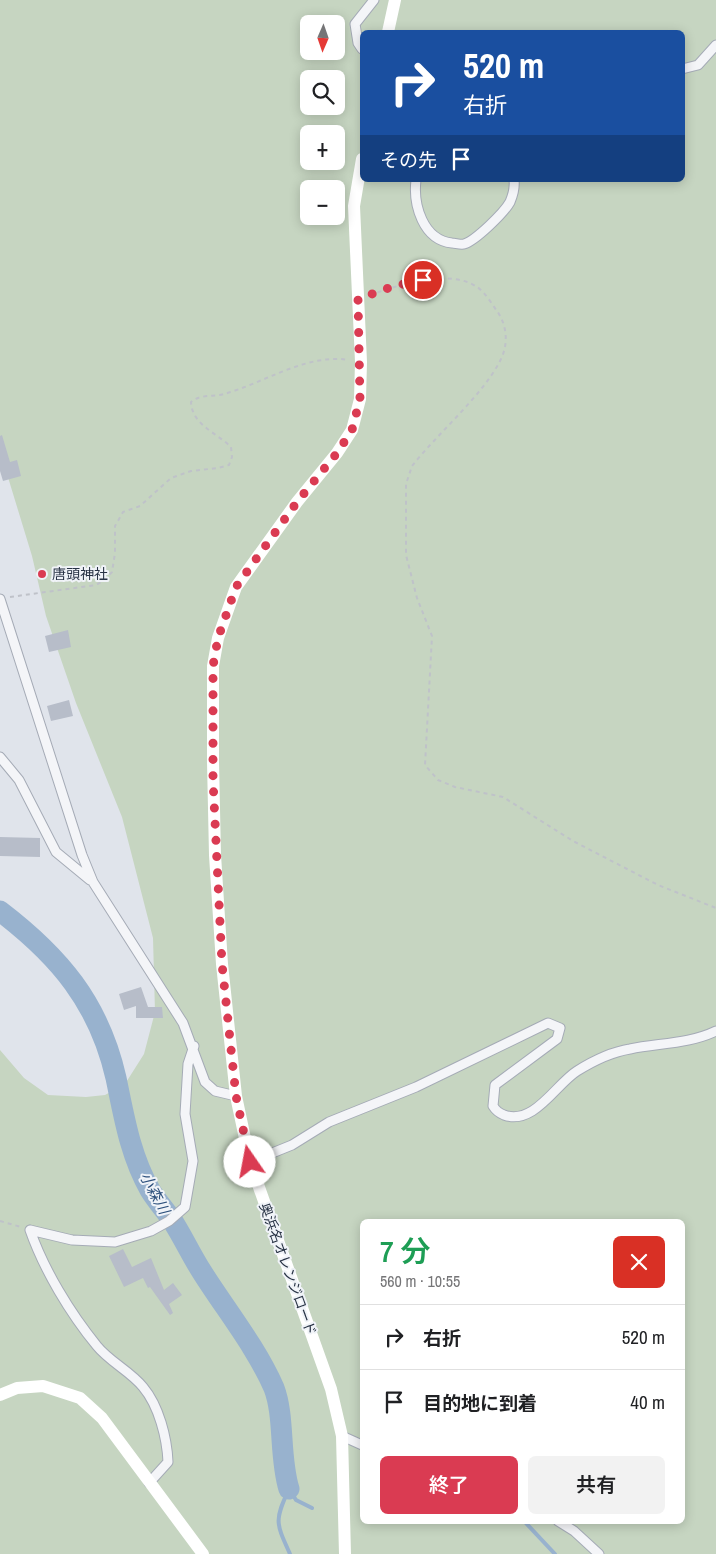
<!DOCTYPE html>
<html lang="ja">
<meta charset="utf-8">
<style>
:root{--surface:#fff;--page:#f2f2f2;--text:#202124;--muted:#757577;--line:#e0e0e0;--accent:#da3b52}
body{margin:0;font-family:"Archivo Narrow","Noto Sans JP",sans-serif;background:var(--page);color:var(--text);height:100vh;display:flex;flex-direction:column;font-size:19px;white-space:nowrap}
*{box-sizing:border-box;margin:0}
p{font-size:16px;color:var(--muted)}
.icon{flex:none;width:28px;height:28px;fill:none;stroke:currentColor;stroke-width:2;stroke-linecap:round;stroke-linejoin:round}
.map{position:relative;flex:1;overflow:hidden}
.details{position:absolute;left:360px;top:1219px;width:325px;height:305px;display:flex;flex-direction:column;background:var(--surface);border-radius:8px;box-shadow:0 2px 12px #0003}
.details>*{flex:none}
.hud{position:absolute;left:360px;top:30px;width:325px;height:152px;border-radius:8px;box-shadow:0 2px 12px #0003;background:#1a4fa0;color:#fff;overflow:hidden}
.needle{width:32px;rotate:182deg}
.buttons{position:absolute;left:300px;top:15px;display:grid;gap:10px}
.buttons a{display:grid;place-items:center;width:45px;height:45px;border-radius:8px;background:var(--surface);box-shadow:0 2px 12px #0003;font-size:25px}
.pin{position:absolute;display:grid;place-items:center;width:42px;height:42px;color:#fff;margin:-21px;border:2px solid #fff;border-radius:50%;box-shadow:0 1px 5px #0007}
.me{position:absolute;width:55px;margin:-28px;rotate:348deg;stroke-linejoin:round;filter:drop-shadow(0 0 4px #0008)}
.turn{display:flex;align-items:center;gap:18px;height:105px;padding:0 20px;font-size:22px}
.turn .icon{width:65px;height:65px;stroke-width:2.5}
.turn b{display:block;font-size:35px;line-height:42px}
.then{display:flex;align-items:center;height:48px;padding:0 20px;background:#0003;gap:10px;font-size:19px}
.round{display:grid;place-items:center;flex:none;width:52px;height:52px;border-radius:8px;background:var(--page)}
.headline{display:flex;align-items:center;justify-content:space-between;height:85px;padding:0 20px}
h1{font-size:30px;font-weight:600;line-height:38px;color:#1e9e55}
.primary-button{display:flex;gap:10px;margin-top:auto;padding:10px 20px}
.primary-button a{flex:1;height:58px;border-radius:8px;background:var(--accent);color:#fff;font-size:20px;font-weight:600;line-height:58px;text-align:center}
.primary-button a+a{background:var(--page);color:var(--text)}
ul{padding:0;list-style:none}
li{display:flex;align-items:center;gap:15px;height:65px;padding:0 20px;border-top:1px solid var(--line)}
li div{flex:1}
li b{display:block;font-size:19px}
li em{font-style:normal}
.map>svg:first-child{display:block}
</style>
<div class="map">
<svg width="716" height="1554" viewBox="0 0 716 1554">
<rect width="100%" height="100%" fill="#e0e4eb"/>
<path fill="#c6d5c1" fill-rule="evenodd" d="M 0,0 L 716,0 L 716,1554 L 0,1554 L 0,1050 L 24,1078 L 48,1095 L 86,1097 L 105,1095 L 125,1084 L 144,1054 L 155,1012 L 153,938 L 122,817 L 76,703 L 46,616 L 32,556 L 0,451 ZM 309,24 L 336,24 L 336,51 L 309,51 ZM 362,32 L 682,32 L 682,180 L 362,180 ZM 309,79 L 336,79 L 336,106 L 309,106 ZM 309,134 L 336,134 L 336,161 L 309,161 ZM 309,189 L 336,189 L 336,216 L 309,216 ZM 362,1221 L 682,1221 L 682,1521 L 362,1521 Z"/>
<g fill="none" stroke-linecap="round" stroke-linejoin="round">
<path stroke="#98b2ce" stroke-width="4" d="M 289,1489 C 274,1521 276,1523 290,1554
M 289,1489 L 296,1500 L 312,1508
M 524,1521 L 555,1554"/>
<path stroke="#98b2ce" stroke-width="21" d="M 0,911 C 59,956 99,1003 116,1078 C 124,1116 130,1155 150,1190 C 156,1200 165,1210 172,1220 C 183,1237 191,1255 202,1272 C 226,1310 256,1347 274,1388 C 285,1417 279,1457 289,1489"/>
</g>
<path fill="#b7bdc9" d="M 2,435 L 10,462 L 17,460 L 21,476 L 3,481 L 0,471 L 0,436 Z
M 68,630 L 71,647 L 49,652 L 45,636 Z
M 69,700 L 73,716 L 51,721 L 47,706 Z
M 0,837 L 40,838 L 40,857 L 0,856 Z
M 141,987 L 148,1007 L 162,1007 L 163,1018 L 136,1018 L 136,1006 L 124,1010 L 119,994 Z
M 123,1249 L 132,1267 L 151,1258 L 164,1290 L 173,1283 L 182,1295 L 169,1304 L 173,1313 L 170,1315 L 150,1287 L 148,1288 L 143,1278 L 124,1287 L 109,1256 Z"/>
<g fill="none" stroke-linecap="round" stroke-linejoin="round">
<g stroke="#a5abb6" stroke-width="11">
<path id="street" d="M 362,49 L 358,43 L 355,24 L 374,0
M 682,69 L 698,65 L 716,45
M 416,180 C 413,205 423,240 452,243 C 455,243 461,245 464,244 C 475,241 504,213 510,202 C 513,195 515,188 514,180
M 0,599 L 82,855 L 93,882 L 183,1023 L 205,1082 L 215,1091 L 236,1096
M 0,757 L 19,780 L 56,852 L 90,880
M 250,1162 L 292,1145 L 329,1122 L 416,1087 L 548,1023 L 560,1028 L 557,1039 L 495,1085 L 493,1106 C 496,1111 499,1113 504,1115 C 534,1126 556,1084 577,1071 C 593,1061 611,1052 630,1049 C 659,1043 689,1044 716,1031
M 30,1230 L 72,1240 L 115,1242 L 151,1231 L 169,1221 L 185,1207 L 193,1161 L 185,1114 L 188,1064 L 194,1046
M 30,1230 C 44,1270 70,1313 97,1346 C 110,1362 130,1371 143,1387 C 159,1406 167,1438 168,1462 L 149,1483
M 342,1436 L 362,1445
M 558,1521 L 574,1531 L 599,1554"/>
</g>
<path stroke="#bfc2c9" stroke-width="2" stroke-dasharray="4 4" stroke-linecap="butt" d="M 370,295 C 399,285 449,268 477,287 C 485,292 491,303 497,311 C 507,325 509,344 500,361 C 482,396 438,433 412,466 L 406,484 L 406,555 L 417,598 L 432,636 L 425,765 L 438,780 L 455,787 L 503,797 L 573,841 L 658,885 L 716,908
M 10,597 L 96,585 L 103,581 L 112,572 L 115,553 L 115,526 L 123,512 L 140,506 L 171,478 L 191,471 L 218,468 L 229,465 L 232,457 L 231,447 C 217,433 192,425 191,402 C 200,394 213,397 224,394 C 264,383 307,353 349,360
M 0,1221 L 21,1227"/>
<use href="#street" stroke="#f4f5f8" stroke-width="9"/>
<path stroke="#fff" stroke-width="12" d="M 388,32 L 395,0
M 0,1395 L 17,1388 L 43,1386 L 80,1398 L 102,1418 L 203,1554
M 345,1554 L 342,1436 L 331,1389 L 250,1162 L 236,1096 L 222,964 L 215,855 L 213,762 L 213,666 L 218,638 L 236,587 L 297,502 L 337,453 L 352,430 L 360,399 L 361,362 L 354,206 L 362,159"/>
</g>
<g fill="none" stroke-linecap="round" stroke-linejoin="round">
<path stroke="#da3b52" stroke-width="9" stroke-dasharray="0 16.2" d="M 250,1162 L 236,1096 L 222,964 L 213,780 L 213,666 L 218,638 L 236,587 L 297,502 L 337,453 L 352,430 L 360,399 L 358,299 L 394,286 L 423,280"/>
</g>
<circle fill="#da3b52" stroke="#f0f3f8" stroke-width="2" cx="42" cy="574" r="5"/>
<g text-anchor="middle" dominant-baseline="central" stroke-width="4" stroke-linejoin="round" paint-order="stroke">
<g font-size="14" fill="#273244" stroke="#f0f3f8" text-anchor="start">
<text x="52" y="574">唐頭神社</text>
</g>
<g font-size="14" fill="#273244" stroke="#f0f3f8">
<text transform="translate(288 1269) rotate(70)">奥浜名オレンジロード</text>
</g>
<g font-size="15" font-style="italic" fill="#2d507c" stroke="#f0f3f8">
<text transform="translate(155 1193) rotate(62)">小森川</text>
</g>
</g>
</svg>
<div class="buttons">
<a><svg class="needle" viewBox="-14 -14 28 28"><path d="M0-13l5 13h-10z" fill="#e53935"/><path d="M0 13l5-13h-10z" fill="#757577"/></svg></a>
<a><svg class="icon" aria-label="search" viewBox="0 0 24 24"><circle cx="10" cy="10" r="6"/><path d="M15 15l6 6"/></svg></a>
<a>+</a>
<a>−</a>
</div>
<div class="pin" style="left:423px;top:280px;background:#d93025"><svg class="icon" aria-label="arrive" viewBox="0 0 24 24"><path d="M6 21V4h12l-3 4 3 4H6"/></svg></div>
<svg class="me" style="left:250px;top:1162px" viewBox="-20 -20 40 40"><circle r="19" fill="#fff"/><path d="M0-13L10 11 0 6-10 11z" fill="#da3b52"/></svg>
<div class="hud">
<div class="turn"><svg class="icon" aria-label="right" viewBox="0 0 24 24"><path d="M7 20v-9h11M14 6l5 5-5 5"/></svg><div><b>520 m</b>右折</div></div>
<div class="then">その先<svg class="icon" aria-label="arrive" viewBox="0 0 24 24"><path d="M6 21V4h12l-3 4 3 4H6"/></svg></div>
</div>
<section class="details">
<div class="headline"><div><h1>7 分</h1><p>560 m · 10:55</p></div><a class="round" style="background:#d93025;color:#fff"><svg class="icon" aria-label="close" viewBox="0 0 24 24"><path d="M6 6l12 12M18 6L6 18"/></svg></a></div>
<ul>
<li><svg class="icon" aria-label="right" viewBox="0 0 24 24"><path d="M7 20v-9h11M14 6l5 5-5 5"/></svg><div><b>右折</b></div><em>520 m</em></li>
<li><svg class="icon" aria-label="arrive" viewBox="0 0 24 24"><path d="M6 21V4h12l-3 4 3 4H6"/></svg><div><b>目的地に到着</b></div><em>40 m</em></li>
</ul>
<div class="primary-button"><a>終了</a><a>共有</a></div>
</section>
</div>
